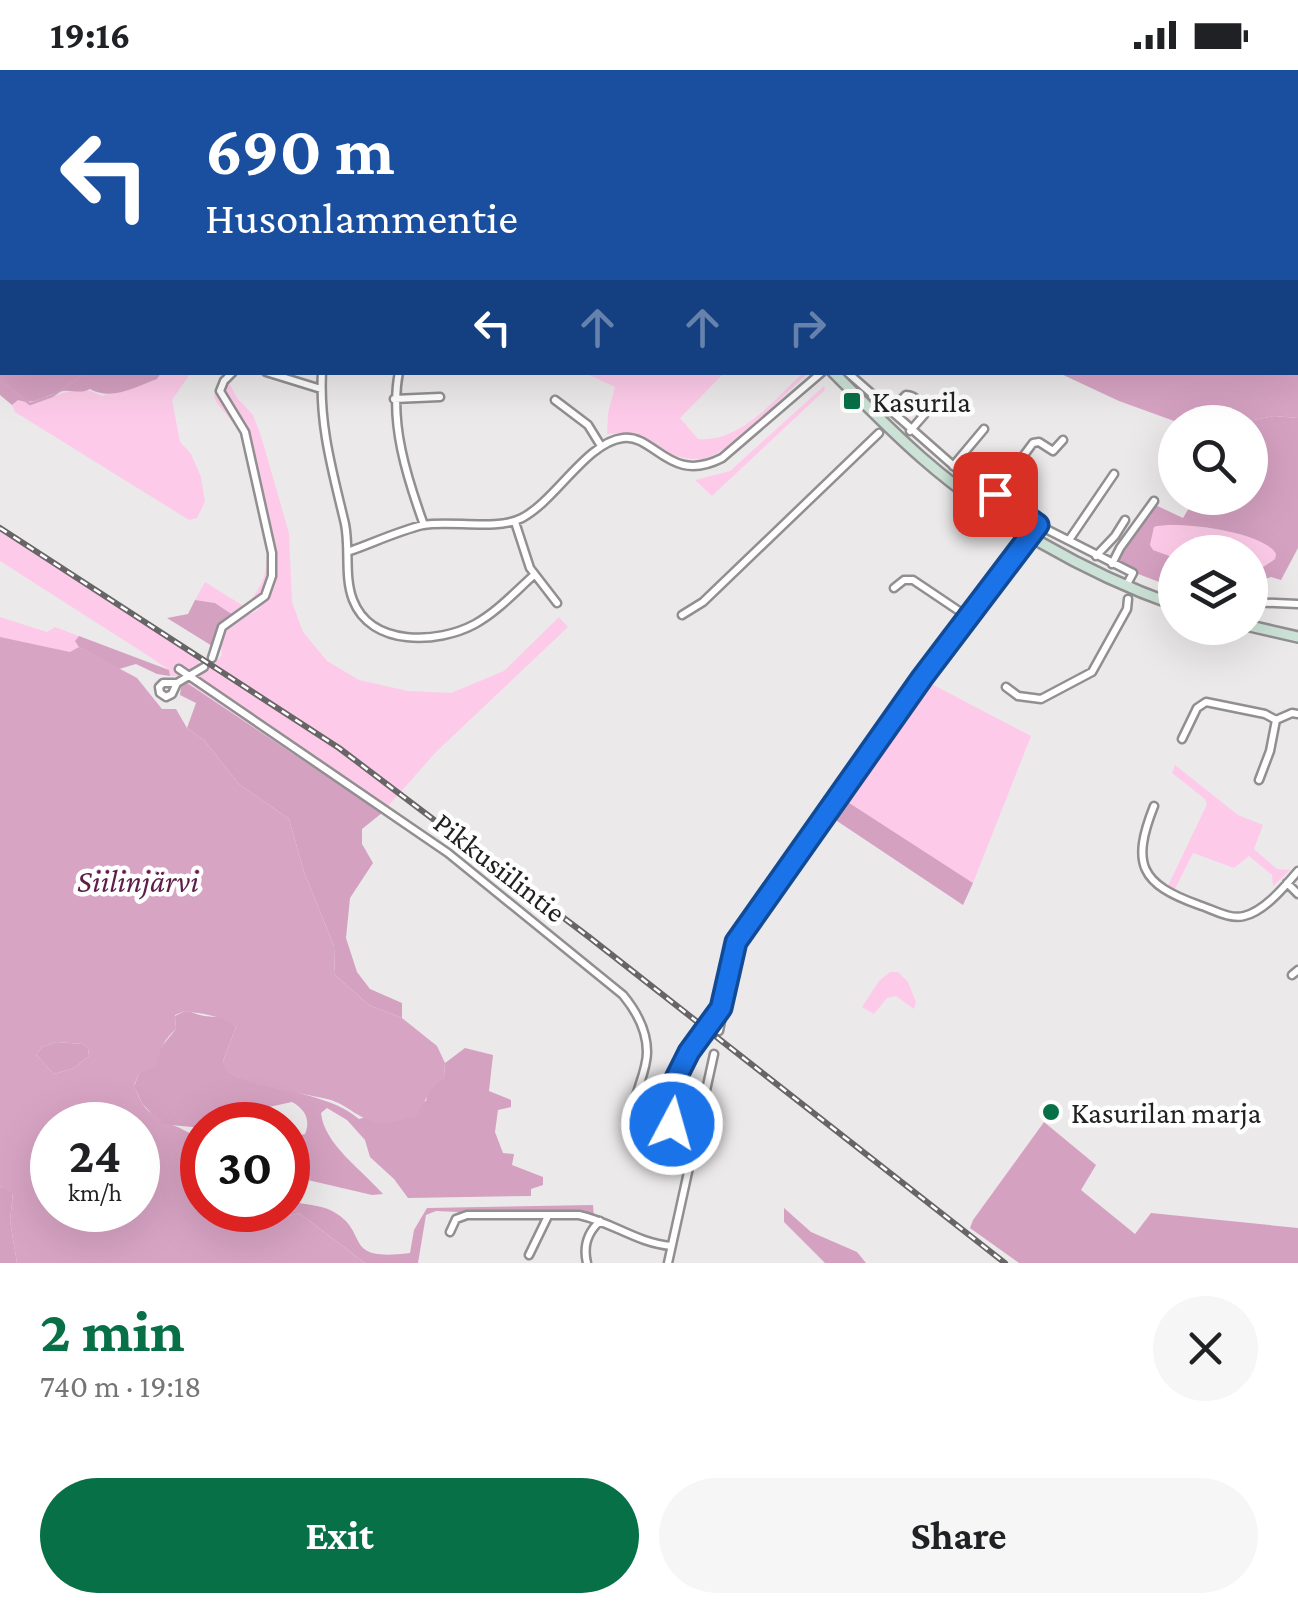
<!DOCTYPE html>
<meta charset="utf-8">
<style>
:root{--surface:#fff;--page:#f6f6f6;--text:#202124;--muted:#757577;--accent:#077047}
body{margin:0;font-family:"Crimson Pro",serif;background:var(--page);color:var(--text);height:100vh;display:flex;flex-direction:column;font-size:38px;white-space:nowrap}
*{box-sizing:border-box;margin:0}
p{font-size:32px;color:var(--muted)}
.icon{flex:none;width:55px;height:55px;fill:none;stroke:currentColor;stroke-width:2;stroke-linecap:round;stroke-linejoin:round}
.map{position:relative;height:1193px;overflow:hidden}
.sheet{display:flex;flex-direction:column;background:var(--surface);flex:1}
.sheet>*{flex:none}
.hud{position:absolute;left:0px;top:0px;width:1300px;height:305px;box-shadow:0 10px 40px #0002;background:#1a4fa0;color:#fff;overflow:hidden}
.controls{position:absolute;left:1158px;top:335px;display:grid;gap:20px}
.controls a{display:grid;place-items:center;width:110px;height:110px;border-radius:50%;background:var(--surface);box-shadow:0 10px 40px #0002;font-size:50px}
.speed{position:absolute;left:30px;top:1032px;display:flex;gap:20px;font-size:50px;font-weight:700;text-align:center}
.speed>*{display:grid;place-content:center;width:130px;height:130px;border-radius:50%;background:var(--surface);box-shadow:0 10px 40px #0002;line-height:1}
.speed small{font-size:25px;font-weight:400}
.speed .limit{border:15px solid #d22;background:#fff;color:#111}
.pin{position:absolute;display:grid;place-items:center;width:85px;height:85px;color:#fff;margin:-42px;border-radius:20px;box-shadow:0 5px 15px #0006}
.me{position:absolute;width:110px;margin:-55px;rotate:6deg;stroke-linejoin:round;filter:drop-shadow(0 0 8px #0008)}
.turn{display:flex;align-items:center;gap:35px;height:210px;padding:0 40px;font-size:45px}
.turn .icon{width:130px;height:130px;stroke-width:2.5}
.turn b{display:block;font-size:70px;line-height:85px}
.lanes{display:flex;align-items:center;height:95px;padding:0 40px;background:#0003;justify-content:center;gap:50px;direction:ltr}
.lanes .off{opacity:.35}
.round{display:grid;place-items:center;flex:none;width:105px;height:105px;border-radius:52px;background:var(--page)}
.summary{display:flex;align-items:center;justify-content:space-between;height:170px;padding:0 40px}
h1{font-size:60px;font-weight:700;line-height:75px;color:var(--accent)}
.button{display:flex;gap:20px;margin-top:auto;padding:20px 40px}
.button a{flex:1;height:115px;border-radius:60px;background:var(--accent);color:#fff;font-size:40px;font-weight:700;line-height:115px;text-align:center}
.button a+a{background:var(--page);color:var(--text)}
.status{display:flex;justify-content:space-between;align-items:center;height:70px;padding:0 50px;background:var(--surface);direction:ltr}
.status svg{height:28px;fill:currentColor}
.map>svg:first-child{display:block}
</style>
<div class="status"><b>19:16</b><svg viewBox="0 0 49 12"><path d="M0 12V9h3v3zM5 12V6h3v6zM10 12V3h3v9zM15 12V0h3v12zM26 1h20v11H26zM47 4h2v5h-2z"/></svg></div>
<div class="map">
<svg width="1298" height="1193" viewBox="0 0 1298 1193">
<rect width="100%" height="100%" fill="#ece9eb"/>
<path fill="#fdcbe9" d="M 161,303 L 190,304 L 172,330 L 180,372 L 191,384 L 201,407 L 205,432 L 197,448 L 189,450 L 15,342 L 12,335 L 18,330 C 46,338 71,308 102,326 L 157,309 Z
M 224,303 L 237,328 L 253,345 L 261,366 L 289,463 L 292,532 L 303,562 L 327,591 L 359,610 L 408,621 L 451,623 L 504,601 L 559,547 L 568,557 L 436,682 L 382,743 L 187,613 L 213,596 L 222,585 C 217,557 237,550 258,540 L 258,533 L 236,547 L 215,533 L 195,530 L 205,512 L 245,537 C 260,520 268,505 267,482 L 241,362 L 216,332 L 214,325 Z
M 585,303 L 724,303 L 680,348 L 698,369 C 741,373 774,329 803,303 L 808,303 C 786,323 736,375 712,386 C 700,391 685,389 673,385 C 642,374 648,360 607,364 L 608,343 L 615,317 Z
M 824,316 L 825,320 L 712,426 L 695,410 L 730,401 Z
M 1162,454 C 1187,454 1265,462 1276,484 L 1275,489 L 1250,506 L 1250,482 L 1175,482 L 1175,488 L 1153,480 L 1150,475 L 1154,457 Z
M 0,457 L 197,586 L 199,594 L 183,606 L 170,606 L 169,600 L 147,585 L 0,491 Z
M 0,547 L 47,562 L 55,557 L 79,566 L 76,571 L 79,577 L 137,608 L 125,620 L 0,591 Z
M 922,609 L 1031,666 L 973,813 L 840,727 Z
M 1175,695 L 1238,745 L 1263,755 L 1254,779 L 1277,799 L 1290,800 L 1273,816 L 1272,805 L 1249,786 L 1234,798 L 1193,783 L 1175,819 L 1168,816 L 1207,734 L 1205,729 L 1172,703 Z
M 890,902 L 898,902 L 908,912 L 916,932 L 914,939 L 896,926 L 887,928 L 874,944 L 862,937 L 879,911 Z"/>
<path fill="#d5a1c1" d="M 0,68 L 2,302 L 161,303 L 157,309 C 135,317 112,331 90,319 C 79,325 71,318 58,322 C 43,327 34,335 18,330 L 12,335 L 0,325 Z
M 1274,346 L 1298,348 L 1298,478 L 1281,510 L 1271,507 L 1250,514 L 1250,506 L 1275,489 L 1276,484 C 1265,462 1177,450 1154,457 L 1150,475 L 1153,480 L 1175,488 L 1175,518 L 1112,494 L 1110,486 L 1149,432 L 1183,448 L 1195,428 L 1250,428 L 1250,352 L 1243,352 Z
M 195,530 L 215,533 L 236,547 L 222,557 L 217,579 L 167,548 L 188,544 Z
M 79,566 L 169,600 L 170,606 L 157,604 L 136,594 L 119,599 L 79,577 L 75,571 Z
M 187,613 L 382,743 L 362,759 L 362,774 L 373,793 L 350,828 L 346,868 L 357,902 L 370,919 L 402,933 L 402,948 L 369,935 L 335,905 L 334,876 L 304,802 L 289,749 L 239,714 L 204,670 L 187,658 L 196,633 L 180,625 L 181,617 Z
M 840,727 L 973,813 L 963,835 L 828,745 Z
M 185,941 C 191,941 195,944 200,945 C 215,949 225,943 236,957 L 223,991 L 228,1002 C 269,1023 325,1020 359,1049 L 426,1031 L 429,1018 L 444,1007 L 445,993 L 465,978 L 493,985 L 489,1021 L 511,1030 L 511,1037 L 498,1040 L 495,1062 L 503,1083 L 514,1084 L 512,1095 L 543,1107 L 543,1115 L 531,1119 L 531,1126 L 408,1128 L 394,1109 L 370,1087 L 365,1070 L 347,1050 L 327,1038 L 321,1043 C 324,1074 362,1100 383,1124 L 372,1125 L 295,1107 L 289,1125 L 292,1131 C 304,1135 322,1135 332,1141 C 372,1162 339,1192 410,1183 L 414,1160 L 427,1138 L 593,1135 L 594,1148 L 436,1141 L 426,1145 L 418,1193 L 365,1193 L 299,1143 L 237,1162 L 233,1160 L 221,1140 L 288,1140 L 288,1068 L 305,1064 C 311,1050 305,1039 292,1032 L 269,1037 L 264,1055 L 202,1055 L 202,1058 L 161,1054 L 142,1033 L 134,1016 L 139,1004 L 176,959 L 175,946 Z
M 56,972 L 83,974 L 88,978 L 89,986 L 74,998 L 54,1004 L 36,985 L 42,977 Z
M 1044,1052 L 1096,1095 L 1081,1120 L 1135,1164 L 1151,1143 L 1298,1158 L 1298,1193 L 1019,1193 L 970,1158 L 973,1150 Z
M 0,1116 L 13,1122 L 10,1151 L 17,1193 L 0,1193 Z
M 784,1138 L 811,1162 L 857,1182 L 866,1193 L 825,1193 L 784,1152 Z"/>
<path fill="#d8a4c4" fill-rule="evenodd" d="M 1298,229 L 1298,348 L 1274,346 L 1243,352 L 1177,352 L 1119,331 L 1059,303 L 1298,302 Z
M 0,567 L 70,582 L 79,577 L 137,608 L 162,639 L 176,639 L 187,658 L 204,670 L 239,714 L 289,749 L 304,802 L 334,876 L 335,905 L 369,935 L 402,948 L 437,976 L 445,993 L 444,1007 C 429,1018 426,1031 416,1046 C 406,1048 395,1053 385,1053 C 360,1053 349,1034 327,1029 C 293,1022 259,1018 227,1002 L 223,991 L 236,957 C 224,946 204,944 185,941 L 175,945 L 176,959 C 164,970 159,979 157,996 L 139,1004 L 134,1015 C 139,1028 144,1041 157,1046 L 161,1053 C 182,1055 185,1064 202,1067 L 202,1140 L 221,1140 L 227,1153 L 237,1162 L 299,1143 L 365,1193 L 17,1193 L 10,1151 L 13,1123 L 0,1116 ZM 56,972 L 83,974 L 88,978 L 89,986 L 74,998 L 54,1004 L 36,985 L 42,977 ZM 52,1055 L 138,1055 L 138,1140 L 52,1140 Z"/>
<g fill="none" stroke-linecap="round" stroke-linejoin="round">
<path stroke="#d8a4c4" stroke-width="2.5" d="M 125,2 L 125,0
M 1010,2 L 1013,0
M 0,85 L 2,79
M 0,156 L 2,150
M 0,173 L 2,174
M 0,311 L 30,334 L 52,326 L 87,302"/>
<g stroke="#918f90" stroke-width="11">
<path id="minor" d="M 266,302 L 321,319
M 322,302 C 319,356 333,403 345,454 C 350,479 344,507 353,530 C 371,577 438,574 475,554 C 497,542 516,521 534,505
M 399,302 C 389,352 407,408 424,455
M 847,302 L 956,398 L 1038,455 L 1133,503 L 1126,516
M 394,329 L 440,327
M 555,330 L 588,355 L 601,376
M 889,342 L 906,325 C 915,325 925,335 924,345 L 910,361
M 953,396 L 984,359
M 995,424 L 1033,373 L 1039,372 L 1053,381 L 1063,370
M 515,452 L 530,498 L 557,533
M 1069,470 L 1114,404
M 350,481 C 373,473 398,461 423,455 C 451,450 497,461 522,448 C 556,430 587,372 623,368 C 655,364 669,415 722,388 L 822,302
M 1096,486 L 1115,466 L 1125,450
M 1112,494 L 1120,478 L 1154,431
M 894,518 L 904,510 L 913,510 L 968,547
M 1250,532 L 1298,534
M 682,545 L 703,532 L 879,363
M 212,588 L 222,557 L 265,526 L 272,506 L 272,483 L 245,362 L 220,321 L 224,311 L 233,302
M 179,599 L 448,783 L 623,925 C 637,942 647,960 647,982 C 647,1014 616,1044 645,1071 C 656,1082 667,1080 681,1078
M 177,613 L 172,624 L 166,627 L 160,623 L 159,617 L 163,613 L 177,613 L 204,597
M 1006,617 L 1018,626 L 1041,629 L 1092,602 L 1127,539 L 1128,529
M 1182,669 L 1197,638 L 1206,632 L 1265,644 L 1276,650
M 1259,710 L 1270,681 L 1276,650 L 1292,643 L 1298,644
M 1154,736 C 1131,794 1140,814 1199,835 C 1212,839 1230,850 1244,846 C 1265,841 1285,816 1298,801
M 1287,813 L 1298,824
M 1292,905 L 1298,900
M 719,961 L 737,872 L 922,609 L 1038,455
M 689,1092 C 651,1021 679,998 721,939
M 450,1162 L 456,1149 L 467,1145 L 579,1145 C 612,1152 637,1173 671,1176
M 529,1185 L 548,1146
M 587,1193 C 583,1176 587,1163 600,1151
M 668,1193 L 714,984"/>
</g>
<g stroke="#918f90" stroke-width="12">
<path id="tertiary" d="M 1152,2 L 1155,0"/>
</g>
<g stroke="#918f90" stroke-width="14">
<path id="secondary" d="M 503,0 L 507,2
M 833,302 C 862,331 891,361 922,388 C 994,451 1085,503 1175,535
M 1250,556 L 1298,567"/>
</g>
<use href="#minor" stroke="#fff" stroke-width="6"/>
<use href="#tertiary" stroke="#fff" stroke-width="8"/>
<use href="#secondary" stroke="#cce2d7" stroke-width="9"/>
<g stroke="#676566" stroke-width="6">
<path id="rail" d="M 0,458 L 339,678 L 589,867 L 1005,1193"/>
</g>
<use href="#rail" stroke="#fff" stroke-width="2.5" stroke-dasharray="8" stroke-linecap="butt"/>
</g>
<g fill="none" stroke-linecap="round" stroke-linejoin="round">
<g stroke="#114b97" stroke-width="25">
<path id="route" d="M 672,1054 L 668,1038 L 673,1014 L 689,982 L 721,938 L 736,872 L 922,608 L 1038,455 L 995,424"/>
</g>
<use href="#route" stroke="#1a73e8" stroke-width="18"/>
</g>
<g fill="#077047" stroke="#fff" stroke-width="4">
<rect x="842" y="321" width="20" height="20" rx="5"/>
<circle cx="1051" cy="1042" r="10"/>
</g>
<g text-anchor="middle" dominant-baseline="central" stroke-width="9" stroke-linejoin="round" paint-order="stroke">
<g font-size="30" fill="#222121" stroke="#fff" text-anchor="start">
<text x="872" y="331">Kasurila</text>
<text x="1071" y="1042">Kasurilan marja</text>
</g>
<g font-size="30" fill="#222121" stroke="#fff">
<text transform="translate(500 797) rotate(38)">Pikkusiilintie</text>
</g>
<g font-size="32" font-style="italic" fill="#5c1e49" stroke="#fff">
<text x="138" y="811">Siilinjärvi</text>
</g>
</g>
</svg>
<div class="controls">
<a><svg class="icon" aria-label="search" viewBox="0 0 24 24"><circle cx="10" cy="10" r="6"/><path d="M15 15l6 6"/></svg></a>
<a><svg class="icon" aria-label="layers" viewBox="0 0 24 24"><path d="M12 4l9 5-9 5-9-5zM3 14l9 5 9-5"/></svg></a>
</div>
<div class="speed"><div>24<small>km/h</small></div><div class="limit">30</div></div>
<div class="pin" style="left:995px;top:424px;background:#d93025"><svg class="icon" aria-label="arrive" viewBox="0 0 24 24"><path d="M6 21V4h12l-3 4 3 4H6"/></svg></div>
<svg class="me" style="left:672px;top:1054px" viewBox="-20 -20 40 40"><circle r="17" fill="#1a73e8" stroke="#fff" stroke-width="3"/><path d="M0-11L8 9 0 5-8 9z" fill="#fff"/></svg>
<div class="hud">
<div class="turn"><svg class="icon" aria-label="left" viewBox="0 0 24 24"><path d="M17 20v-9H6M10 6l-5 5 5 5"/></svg><div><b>690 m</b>Husonlammentie</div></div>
<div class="lanes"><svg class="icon" aria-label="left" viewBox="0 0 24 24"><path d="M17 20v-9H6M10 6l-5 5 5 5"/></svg><svg class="icon off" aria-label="ahead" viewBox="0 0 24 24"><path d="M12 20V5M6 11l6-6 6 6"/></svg><svg class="icon off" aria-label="ahead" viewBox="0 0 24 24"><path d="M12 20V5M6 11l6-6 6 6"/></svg><svg class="icon off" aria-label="right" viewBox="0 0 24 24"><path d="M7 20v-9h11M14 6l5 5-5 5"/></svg></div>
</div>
</div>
<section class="sheet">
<div class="summary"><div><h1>2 min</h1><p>740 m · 19:18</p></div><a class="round"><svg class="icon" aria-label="close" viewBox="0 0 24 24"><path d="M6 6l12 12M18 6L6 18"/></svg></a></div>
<div class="button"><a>Exit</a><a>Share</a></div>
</section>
